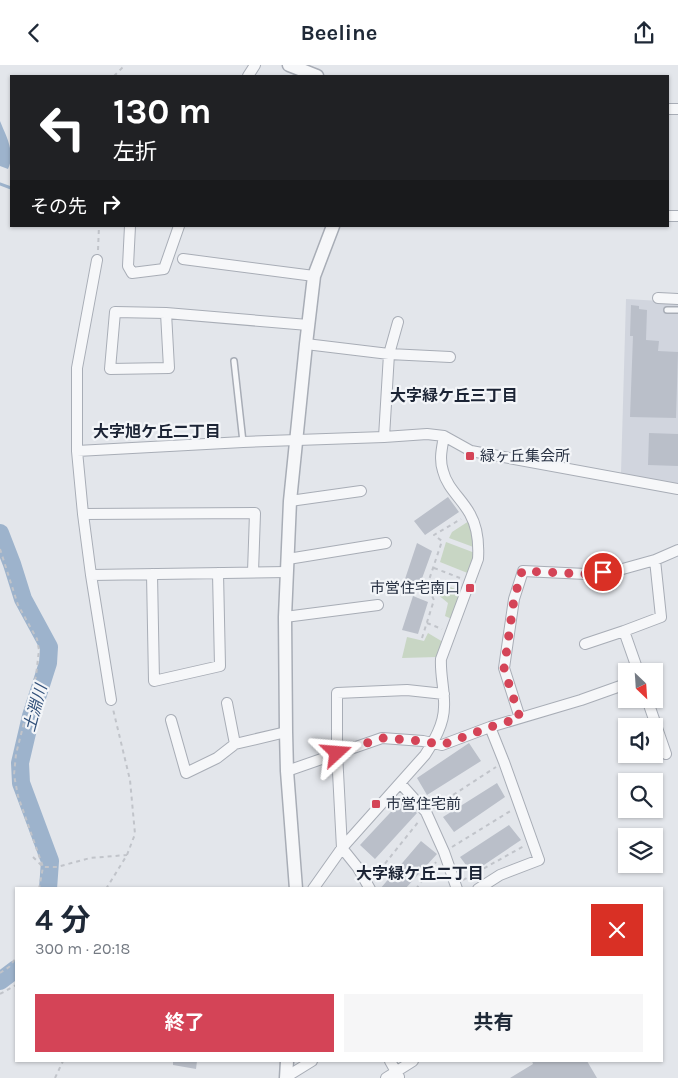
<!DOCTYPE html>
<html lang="ja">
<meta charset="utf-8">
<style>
:root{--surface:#fff;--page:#f6f6f7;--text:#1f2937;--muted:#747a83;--accent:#d44457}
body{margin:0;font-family:Karla,"Noto Sans JP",sans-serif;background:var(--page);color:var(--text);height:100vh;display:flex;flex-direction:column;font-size:19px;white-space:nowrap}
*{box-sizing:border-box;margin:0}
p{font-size:16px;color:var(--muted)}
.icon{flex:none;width:28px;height:28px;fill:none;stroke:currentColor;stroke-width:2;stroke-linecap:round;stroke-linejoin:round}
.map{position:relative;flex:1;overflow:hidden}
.details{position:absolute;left:15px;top:822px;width:648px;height:175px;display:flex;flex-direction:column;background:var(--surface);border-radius:0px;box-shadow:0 1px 4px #0004}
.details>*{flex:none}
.banner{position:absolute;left:10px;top:10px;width:659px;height:152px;border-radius:0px;box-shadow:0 1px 4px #0004;background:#202124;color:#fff;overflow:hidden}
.needle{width:32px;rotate:155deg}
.controls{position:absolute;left:618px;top:598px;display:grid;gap:10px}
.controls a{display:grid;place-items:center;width:45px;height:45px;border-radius:0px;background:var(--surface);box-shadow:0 1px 4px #0004;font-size:25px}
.pin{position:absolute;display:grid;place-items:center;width:42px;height:42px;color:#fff;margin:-21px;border:2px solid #fff;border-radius:50%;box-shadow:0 1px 5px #0007}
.me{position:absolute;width:55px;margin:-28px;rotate:71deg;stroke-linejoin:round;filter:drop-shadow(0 0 4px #0008)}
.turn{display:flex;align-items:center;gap:18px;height:105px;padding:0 20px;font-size:22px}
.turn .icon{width:65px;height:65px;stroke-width:2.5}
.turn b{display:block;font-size:35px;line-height:42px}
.then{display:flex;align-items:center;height:48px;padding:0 20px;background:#0003;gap:10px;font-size:19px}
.round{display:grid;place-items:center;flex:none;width:52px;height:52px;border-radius:0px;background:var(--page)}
.headline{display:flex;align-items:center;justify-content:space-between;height:85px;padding:0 20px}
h1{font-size:30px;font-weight:700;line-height:38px}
.action{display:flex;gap:10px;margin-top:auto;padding:10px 20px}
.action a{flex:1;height:58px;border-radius:0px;background:var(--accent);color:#fff;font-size:20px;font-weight:700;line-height:58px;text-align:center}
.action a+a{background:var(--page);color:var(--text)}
header{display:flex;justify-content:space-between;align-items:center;height:65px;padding:0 20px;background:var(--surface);font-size:22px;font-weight:700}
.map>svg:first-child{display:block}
</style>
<header><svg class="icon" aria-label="back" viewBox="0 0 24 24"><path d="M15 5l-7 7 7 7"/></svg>Beeline<svg class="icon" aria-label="share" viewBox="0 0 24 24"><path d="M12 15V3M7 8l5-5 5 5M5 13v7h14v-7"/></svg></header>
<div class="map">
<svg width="678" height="1013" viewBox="0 0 678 1013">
<rect width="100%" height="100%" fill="#e3e6eb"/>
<path fill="#d1d5de" d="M 626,234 L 678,237 L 678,419 L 621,408 Z"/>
<path fill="#c8d6c4" d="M 469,456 L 476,483 L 449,473 L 452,467 Z
M 446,477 L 475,488 L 470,509 L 440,497 Z
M 435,516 L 463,527 L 454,555 L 445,551 L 448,538 L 431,524 Z
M 428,568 L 443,577 L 437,592 L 402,593 L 407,572 L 424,576 Z"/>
<path fill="#9db3cc" d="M 0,56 C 6,71 16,88 8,104 L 0,101 Z"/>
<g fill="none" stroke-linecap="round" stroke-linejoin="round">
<path stroke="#9db3cc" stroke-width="3" d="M 0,119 L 11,123"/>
<path stroke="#9db3cc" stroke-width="18" d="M 0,468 L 12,499 L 23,534 L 49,582 L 48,598 L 31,651 L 20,698 L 21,718 L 50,796 L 48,824
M 0,916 L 16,904"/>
</g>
<path fill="#babfc9" d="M 631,240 L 639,241 L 639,244 L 647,245 L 646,275 L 659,276 L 658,286 L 678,287 L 676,353 L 630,352 L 633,271 L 630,271 Z
M 649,368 L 678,369 L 678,401 L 648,400 Z
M 448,432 L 459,447 L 425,470 L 414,456 Z
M 417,478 L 432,486 L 420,519 L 405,514 Z
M 413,531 L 428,537 L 418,569 L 402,565 Z
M 469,678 L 481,696 L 427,730 L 417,713 Z
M 497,718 L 505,732 L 454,767 L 443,752 Z
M 402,735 L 417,748 L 375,794 L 360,780 Z
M 509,760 L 521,775 L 472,808 L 460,792 Z
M 421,776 L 437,789 L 405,824 L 380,824 Z
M 173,996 L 197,996 L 196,1004 L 173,1000 Z
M 532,996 L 587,996 L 597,1013 L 510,1013 L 533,999 Z"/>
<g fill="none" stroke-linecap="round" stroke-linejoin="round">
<g stroke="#a8adb6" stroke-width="8">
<path id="service" d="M 667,245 L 678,245
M 234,296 L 243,377"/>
</g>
<g stroke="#a8adb6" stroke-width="12">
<path id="minor" d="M 248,11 L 255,0
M 668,44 L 678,44
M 668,151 L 678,151
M 130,161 L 128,201 L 132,208 L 164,204 L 179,161
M 183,194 L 314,211
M 658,233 L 678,234
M 166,248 L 169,303 L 110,304 L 115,247 L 166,248 L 308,260
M 306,279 L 389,289 L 450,292
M 384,372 L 389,289 L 398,257
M 77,386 L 77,303 L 97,195
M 290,436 L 361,426
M 83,449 L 255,448 L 253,507
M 288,494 L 386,478
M 152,509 L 154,616 L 220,601 L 218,508
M 91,510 L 287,507
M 285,552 L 378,540
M 585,579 L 624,566
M 638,606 L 624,566 L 661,552 L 655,495 L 678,485
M 647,634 L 666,689
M 111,635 L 91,510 L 83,449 L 77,386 L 243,377 L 384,372 L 427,369 L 444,371 L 471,386 L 678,424
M 227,638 L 235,679
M 520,653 L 504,603 L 514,534 L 523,506 L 586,509 L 619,505 L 655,495
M 171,655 L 186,708 L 217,693 L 235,679 L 286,667
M 287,706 L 382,673 L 423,676 L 442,680 L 490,662 L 581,635 L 626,619
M 400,718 L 426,747 L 444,787 L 457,824
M 313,824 L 342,783 L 425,690 C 434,676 444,659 444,642 C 445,626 440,610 441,594 L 478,494 C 479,478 478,463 470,449 C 462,434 447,423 443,406 C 439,394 442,383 444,371
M 370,824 L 358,803 L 342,783 L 337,688 L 337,628 L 407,625 L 444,629
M 478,824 L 500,810 L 539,795 L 504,697 L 490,662
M 390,996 L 399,1012
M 286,1012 L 312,996
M 386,1013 L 413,996"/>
</g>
<g stroke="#a8adb6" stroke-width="15">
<path id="tertiary" d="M 289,0 L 317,11
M 296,824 L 287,706 L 286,667 L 285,552 L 290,436 L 306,279 L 314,211 L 333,161
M 286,1013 L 287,996"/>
</g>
<path stroke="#c1c4ca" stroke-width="2" stroke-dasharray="4 4" stroke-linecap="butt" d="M 114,11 L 125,0
M 98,185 L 99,161
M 0,484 L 18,540 L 37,574 L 39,585 L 36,611 L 16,689 L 14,710 L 18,731 L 43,802 L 39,824
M 434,503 L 460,513
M 427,558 L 442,564
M 422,573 L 434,535 L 427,521 L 442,476 L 434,470 L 461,454
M 433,743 L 496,702
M 452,782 L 512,745
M 33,792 L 43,802 L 57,802 L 90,793 L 127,790
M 375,811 L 419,756
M 463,815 L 524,781
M 106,824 L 127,790 L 135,769 L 130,715 L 113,644
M 416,824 L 436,797
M 0,908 L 9,902 L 16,893
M 0,929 L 16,920
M 55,1013 L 63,996"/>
<use href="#service" stroke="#f6f7f9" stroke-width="5"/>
<use href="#minor" stroke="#f6f7f9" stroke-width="10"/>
<use href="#tertiary" stroke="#f6f7f9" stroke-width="12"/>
</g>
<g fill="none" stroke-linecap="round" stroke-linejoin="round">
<path stroke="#d44457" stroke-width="9" stroke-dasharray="0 16.2" d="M 337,688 L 382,673 L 423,676 L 442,680 L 490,662 L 520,653 L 504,604 L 514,534 L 522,506 L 586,509 L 603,507"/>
</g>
<g fill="#d44457" stroke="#f3f5f8" stroke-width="2">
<rect x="465" y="386" width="10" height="10" rx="2.5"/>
<rect x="465" y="518" width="10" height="10" rx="2.5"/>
<rect x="371" y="734" width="10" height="10" rx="2.5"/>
</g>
<g text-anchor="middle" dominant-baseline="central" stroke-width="4.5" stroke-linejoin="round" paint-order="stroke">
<g font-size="15" fill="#2a3344" stroke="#f3f5f8" text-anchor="start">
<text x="480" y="391">緑ヶ丘集会所</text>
<text x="460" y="523" text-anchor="end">市営住宅南口</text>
<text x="386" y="739">市営住宅前</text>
</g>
<g font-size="16" font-weight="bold" fill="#1c2435" stroke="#f3f5f8">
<text x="454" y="330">大字緑ケ丘三丁目</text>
<text x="157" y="366">大字旭ケ丘二丁目</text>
<text x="420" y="808">大字緑ケ丘二丁目</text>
</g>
<g font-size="16" font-style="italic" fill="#32517a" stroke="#f3f5f8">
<text transform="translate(35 643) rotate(-75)">土淵川</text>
</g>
</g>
</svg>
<div class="controls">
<a><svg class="needle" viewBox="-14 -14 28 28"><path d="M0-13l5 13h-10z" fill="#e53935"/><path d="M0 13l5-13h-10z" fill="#747a83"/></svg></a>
<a><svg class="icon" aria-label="sound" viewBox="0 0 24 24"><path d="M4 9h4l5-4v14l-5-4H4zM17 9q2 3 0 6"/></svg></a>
<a><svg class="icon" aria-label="search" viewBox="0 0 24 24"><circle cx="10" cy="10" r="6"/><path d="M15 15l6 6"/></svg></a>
<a><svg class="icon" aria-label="layers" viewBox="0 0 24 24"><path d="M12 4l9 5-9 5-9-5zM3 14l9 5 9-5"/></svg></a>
</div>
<div class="pin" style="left:603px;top:507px;background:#d93025"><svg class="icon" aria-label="arrive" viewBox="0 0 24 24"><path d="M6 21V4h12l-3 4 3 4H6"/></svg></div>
<svg class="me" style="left:337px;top:688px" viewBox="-20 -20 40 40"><path d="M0-17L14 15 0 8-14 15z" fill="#d44457" stroke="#fff" stroke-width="4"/></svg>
<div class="banner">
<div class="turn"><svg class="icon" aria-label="left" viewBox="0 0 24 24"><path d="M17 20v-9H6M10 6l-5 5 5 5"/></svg><div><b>130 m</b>左折</div></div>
<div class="then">その先<svg class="icon" aria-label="right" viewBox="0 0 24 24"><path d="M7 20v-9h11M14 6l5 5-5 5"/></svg></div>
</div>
<section class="details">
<div class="headline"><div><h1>4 分</h1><p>300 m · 20:18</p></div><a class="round" style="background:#d93025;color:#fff"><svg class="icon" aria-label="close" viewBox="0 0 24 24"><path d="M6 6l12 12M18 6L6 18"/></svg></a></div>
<div class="action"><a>終了</a><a>共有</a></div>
</section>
</div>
